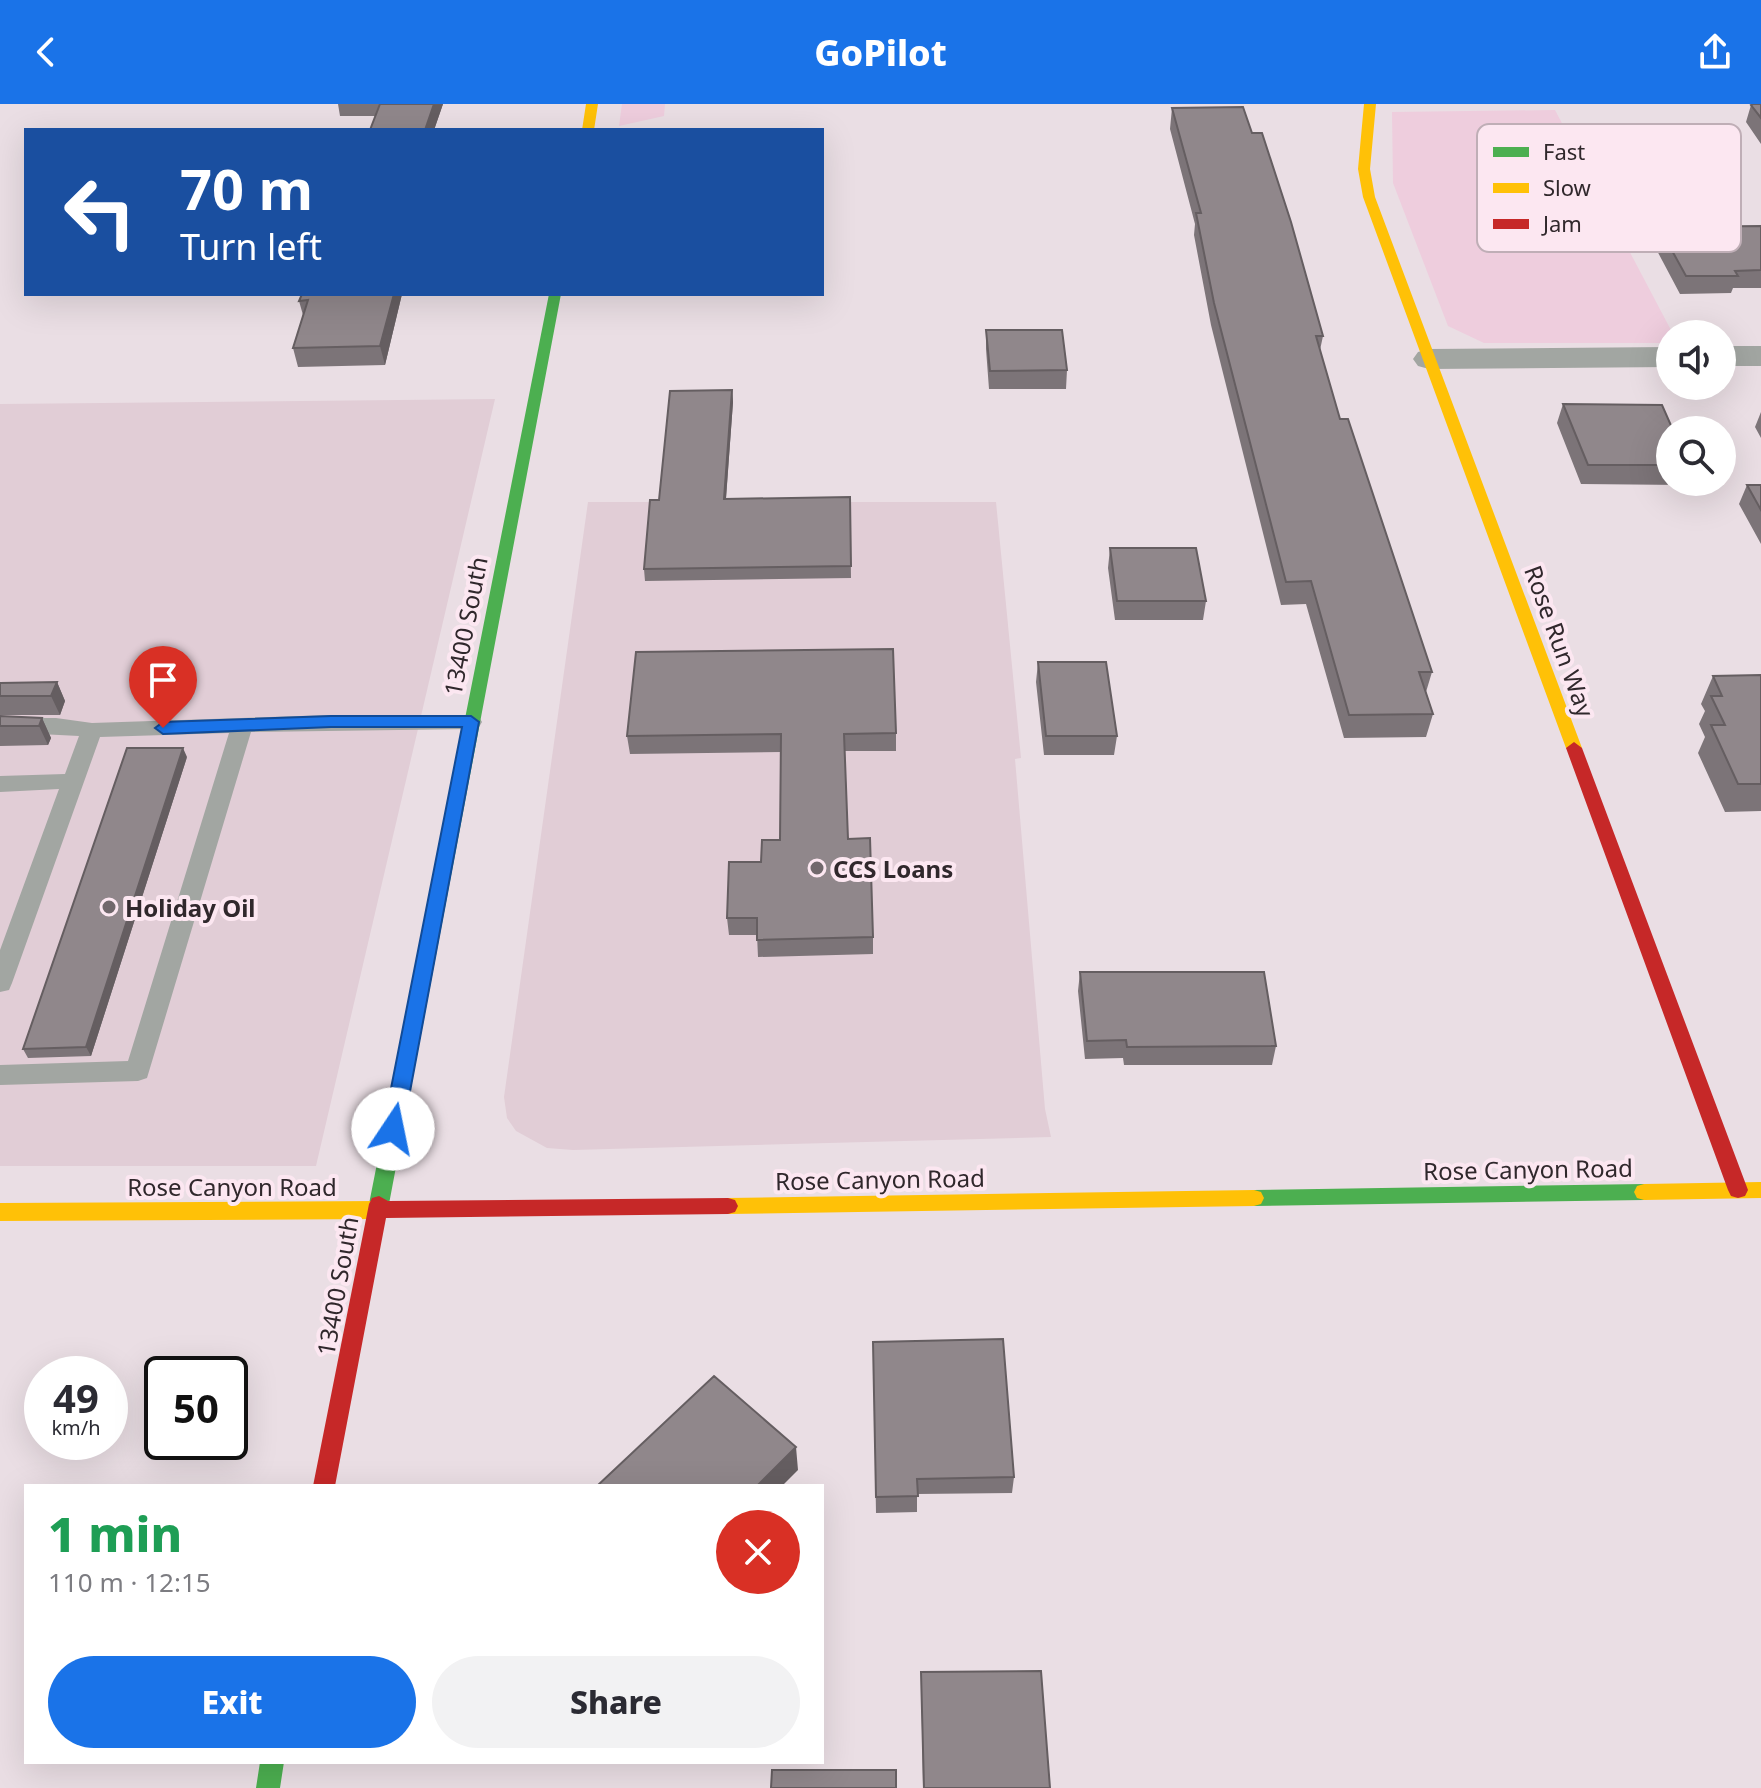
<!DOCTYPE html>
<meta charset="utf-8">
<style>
:root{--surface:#fff;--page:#f2f2f3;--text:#2b2b33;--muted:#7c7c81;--accent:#1a73e8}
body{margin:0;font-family:"Noto Sans",sans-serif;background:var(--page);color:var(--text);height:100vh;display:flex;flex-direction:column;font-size:30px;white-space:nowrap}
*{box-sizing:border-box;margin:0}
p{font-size:26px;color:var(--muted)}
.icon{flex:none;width:44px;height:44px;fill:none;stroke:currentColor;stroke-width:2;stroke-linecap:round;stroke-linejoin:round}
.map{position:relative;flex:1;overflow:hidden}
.side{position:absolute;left:24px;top:1380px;width:800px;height:280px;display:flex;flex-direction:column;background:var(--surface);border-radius:0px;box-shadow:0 8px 32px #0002}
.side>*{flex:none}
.guide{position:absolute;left:24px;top:24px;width:800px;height:168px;border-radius:0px;box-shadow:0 8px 32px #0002;background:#1a4fa0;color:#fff;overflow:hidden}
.tools{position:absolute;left:1656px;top:216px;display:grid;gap:16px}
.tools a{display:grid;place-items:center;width:80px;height:80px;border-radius:50%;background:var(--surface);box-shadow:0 8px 32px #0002;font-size:40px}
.speed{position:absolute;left:24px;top:1252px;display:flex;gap:16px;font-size:40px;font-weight:700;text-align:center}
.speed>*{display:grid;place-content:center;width:104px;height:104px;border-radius:50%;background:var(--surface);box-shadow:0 8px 32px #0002;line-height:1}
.speed small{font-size:20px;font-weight:400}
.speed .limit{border:4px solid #111;border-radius:12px;background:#fff;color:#111}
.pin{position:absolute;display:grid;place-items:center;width:68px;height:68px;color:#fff;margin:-82px -34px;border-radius:50% 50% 50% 0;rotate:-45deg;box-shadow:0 0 8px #0007}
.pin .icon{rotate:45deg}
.me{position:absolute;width:88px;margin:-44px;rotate:11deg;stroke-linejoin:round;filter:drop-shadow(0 0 6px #0008)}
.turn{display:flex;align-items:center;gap:28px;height:168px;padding:0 24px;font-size:36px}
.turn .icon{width:104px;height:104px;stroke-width:2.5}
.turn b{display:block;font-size:56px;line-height:68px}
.round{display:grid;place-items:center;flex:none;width:84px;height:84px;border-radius:42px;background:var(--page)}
.overview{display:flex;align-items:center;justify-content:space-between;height:136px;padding:0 24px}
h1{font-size:48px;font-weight:800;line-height:60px;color:#1e9e55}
.primary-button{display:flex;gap:16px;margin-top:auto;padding:16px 24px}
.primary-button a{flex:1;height:92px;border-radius:48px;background:var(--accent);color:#fff;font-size:32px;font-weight:800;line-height:92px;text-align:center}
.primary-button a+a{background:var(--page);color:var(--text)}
header{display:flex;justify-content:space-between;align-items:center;height:104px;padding:0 24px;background:var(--accent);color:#fff;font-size:36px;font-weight:800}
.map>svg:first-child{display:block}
</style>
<header><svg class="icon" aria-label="back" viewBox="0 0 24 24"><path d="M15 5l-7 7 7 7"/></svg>GoPilot<svg class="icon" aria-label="share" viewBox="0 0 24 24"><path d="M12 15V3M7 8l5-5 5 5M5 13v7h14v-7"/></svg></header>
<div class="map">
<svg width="1761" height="1684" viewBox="0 0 1761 1684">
<rect width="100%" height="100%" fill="#eadee4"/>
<path fill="#e1cdd6" d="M 495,295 L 316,1062 L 0,1062 L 0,300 Z
M 588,398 L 996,398 L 1021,654 L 1015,655 L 1045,1005 L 1051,1033 L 573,1046 L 547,1044 L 516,1027 L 507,1014 L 504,993 Z"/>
<path fill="#eecddd" d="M 622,0 L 665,0 L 664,12 L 619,22 Z
M 1555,6 L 1673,230 L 1670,230 L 1670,239 L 1484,239 L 1448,222 L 1393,79 L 1392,8 Z"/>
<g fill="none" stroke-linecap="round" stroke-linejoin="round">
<path fill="#a2a6a2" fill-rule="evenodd" d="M 331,611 L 471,611 L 479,613 L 482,618 L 479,623 L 471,625 L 251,628 L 147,974 L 138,977 L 0,981 L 0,961 L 128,957 L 229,629 L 100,633 L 12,879 L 9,886 L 0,888 L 0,846 L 59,685 L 0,688 L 0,672 L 65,670 L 79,632 L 0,628 L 0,614 L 56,614 L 92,619 Z"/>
<path fill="#a2a6a2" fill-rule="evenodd" d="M 1722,242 L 1761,242 L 1761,262 L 1722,262 Z
M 1670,243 L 1670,263 L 1429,265 L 1418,262 L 1413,255 L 1418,248 L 1429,245 Z"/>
<path fill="#4caf50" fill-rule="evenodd" d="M 549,190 L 561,190 L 389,1100 L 386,1106 L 379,1108 L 372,1106 L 369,1100 Z
M 1644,1080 L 1651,1082 L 1654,1088 L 1651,1094 L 1644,1096 L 1254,1102 L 1247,1100 L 1244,1094 L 1247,1088 L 1254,1086 Z
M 260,1658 L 284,1658 L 280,1684 L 256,1684 Z"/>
<path fill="#ffc107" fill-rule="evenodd" d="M 586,0 L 598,0 L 594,26 L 582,26 Z
M 1364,0 L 1376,0 L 1370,65 L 1375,93 L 1582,644 L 1580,648 L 1574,650 L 1566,644 L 1363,93 L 1358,65 Z
M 1761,1078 L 1761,1094 L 1644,1096 L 1637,1094 L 1634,1088 L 1637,1082 L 1644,1080 Z
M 1254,1086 L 1261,1088 L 1264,1094 L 1261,1100 L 1254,1102 L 728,1110 L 721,1108 L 718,1102 L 721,1096 L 728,1094 Z
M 379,1097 L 386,1100 L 389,1106 L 386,1112 L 379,1115 L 0,1117 L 0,1099 Z"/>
<path fill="#c62828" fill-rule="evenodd" d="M 1574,638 L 1582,644 L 1748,1086 L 1745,1092 L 1738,1094 L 1731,1092 L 1728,1086 L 1566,644 Z
M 379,1092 L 388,1097 L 728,1094 L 735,1096 L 738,1102 L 735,1108 L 728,1110 L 386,1114 L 335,1382 L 313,1382 L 369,1100 L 372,1094 Z"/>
</g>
<path fill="#7c7478" d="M 338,0 L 443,0 L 434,26 L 370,26 L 376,12 L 340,12 Z
M 1761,0 L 1761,40 L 1746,18 L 1751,1 Z
M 1172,4 L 1323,232 L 1320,246 L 1340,315 L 1432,568 L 1426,588 L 1433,610 L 1426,633 L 1344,634 L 1306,500 L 1281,501 L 1211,221 L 1194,131 L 1195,120 L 1170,25 Z
M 1761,122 L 1761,184 L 1733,184 L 1731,189 L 1680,190 L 1654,141 L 1659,123 Z
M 302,190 L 402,190 L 385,261 L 298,263 L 293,244 L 303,211 L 299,197 Z
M 986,226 L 1067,266 L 1066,285 L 989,285 L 986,245 Z
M 732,286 L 733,298 L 726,395 L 850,393 L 851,474 L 645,477 L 644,465 L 659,396 Z
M 1563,300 L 1670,326 L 1670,378 L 1684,378 L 1683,381 L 1581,380 L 1557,319 Z
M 1761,308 L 1761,334 L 1755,323 Z
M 1747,381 L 1761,381 L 1761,440 L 1739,400 Z
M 1110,444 L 1206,497 L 1203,516 L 1115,516 L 1108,464 Z
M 1038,558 L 1117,632 L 1114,651 L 1044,651 L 1036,578 Z
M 1761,571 L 1761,707 L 1725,708 L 1698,649 L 1705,633 L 1699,620 L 1705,607 L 1701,600 L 1713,572 Z
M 57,578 L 65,597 L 60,611 L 0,611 L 0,579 Z
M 0,612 L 42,614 L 51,634 L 48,641 L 0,642 Z
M 896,629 L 896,647 L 845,647 L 848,735 L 873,833 L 873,850 L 758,853 L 757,831 L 729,831 L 727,814 L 761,758 L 780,736 L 781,648 L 630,650 L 627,632 Z
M 187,653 L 91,952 L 28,954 L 23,945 Z
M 1080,868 L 1276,942 L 1272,961 L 1124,961 L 1123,954 L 1085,955 L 1078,887 Z
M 873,1238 L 1014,1373 L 1012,1389 L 917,1390 L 917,1408 L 876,1409 Z
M 921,1568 L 1050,1684 L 923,1684 Z"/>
<path fill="#655e61" d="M 434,0 L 443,0 L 434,26 L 425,26 Z
M 394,190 L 402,190 L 385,261 L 380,242 Z
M 732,286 L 733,298 L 725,407 L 724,395 Z
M 57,578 L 65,597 L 60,611 L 51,592 Z
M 42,614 L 51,634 L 48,641 L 39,622 Z
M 183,644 L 187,653 L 91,952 L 86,943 Z
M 796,1343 L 798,1366 L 782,1382 L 757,1382 Z"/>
<path fill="#90878b" stroke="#655e61" stroke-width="2" d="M 380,0 L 434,0 L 425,26 L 370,26 Z
M 1753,0 L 1761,0 L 1761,14 L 1751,1 Z
M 1243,3 L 1252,29 L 1262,29 L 1291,118 L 1323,232 L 1316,232 L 1340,315 L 1348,315 L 1432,568 L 1419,568 L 1433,610 L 1349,611 L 1311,477 L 1286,478 L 1214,199 L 1196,109 L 1201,109 L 1172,4 Z
M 1761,122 L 1761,166 L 1735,167 L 1738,172 L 1686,172 L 1659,123 Z
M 302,190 L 394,190 L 380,242 L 293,244 L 308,196 L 299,197 Z
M 986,226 L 1062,226 L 1067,266 L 990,267 Z
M 732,286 L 724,395 L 850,393 L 851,462 L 644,465 L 650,396 L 659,396 L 670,287 Z
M 1563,300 L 1662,301 L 1673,326 L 1670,326 L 1670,361 L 1588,361 Z
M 1747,381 L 1761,381 L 1761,406 Z
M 1110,444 L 1196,444 L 1206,497 L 1117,497 Z
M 893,545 L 896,629 L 844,630 L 848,735 L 870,734 L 873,833 L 757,836 L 757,814 L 727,814 L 729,758 L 761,758 L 762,736 L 780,736 L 781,630 L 627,632 L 636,548 Z
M 1038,558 L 1106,558 L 1117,632 L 1046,632 Z
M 1761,571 L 1761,680 L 1738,680 L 1711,621 L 1725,621 L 1711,592 L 1722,592 L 1713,572 Z
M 57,578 L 51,592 L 0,592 L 0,579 Z
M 0,612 L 42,614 L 39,622 L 0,622 Z
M 127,644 L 183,644 L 86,943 L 23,945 Z
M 1080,868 L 1264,868 L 1276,942 L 1127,943 L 1126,936 L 1087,937 Z
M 1003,1235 L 1014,1373 L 917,1375 L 918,1392 L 876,1393 L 873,1238 Z
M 714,1272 L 796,1343 L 757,1382 L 597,1382 Z
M 1041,1567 L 1050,1684 L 924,1684 L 921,1568 Z
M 772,1666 L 896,1666 L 896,1684 L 771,1684 Z"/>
<path fill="#1a73e8" stroke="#114b97" stroke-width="2" d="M 331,612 L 471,612 L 479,618 L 403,1025 L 400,1031 L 386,1031 L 383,1025 L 462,623 L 331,623 L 163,630 L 155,624 L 163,618 Z"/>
<g fill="#71686c" stroke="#fce7f1" stroke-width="3">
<circle cx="817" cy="764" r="8"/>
<circle cx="109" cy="803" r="8"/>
</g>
<g text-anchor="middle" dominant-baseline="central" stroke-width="8" stroke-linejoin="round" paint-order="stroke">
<g font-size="24" fill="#30282c" stroke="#fce7f1">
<text transform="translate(465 522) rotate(-79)">13400 South</text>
<text transform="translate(1560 537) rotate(70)">Rose Run Way</text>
<text transform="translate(1528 1065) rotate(-1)">Rose Canyon Road</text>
<text transform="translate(880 1075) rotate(-1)">Rose Canyon Road</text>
<text x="232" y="1082">Rose Canyon Road</text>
<text transform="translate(337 1182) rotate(-80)">13400 South</text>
</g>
<g font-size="24" font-weight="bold" fill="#30282c" stroke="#fce7f1" text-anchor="start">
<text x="833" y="764">CCS Loans</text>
<text x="125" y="803">Holiday Oil</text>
</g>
</g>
<rect x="1477" y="20" width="264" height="128" rx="12" fill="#fce7f1" stroke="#bfaeb6" stroke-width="2"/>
<rect x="1493" y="43" width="36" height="10" fill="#4caf50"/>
<rect x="1493" y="79" width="36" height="10" fill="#ffc107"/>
<rect x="1493" y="115" width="36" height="10" fill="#c62828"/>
<g font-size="22" fill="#30282c">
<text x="1543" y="56">Fast</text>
<text x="1543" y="92">Slow</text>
<text x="1543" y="128">Jam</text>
</g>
</svg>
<div class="tools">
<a><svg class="icon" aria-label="sound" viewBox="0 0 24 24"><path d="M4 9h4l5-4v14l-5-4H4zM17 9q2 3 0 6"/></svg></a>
<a><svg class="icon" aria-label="search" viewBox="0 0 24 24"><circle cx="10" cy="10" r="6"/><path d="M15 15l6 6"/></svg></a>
</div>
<div class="speed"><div>49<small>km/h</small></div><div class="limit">50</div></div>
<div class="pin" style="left:163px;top:624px;background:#d93025"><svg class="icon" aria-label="arrive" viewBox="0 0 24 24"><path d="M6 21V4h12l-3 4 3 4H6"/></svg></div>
<svg class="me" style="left:393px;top:1025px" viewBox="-20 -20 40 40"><circle r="19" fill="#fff"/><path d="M0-13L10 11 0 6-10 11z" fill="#1a73e8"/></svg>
<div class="guide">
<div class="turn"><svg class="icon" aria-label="left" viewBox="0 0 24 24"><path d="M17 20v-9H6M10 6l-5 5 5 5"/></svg><div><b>70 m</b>Turn left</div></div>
</div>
<section class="side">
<div class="overview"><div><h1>1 min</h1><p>110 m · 12:15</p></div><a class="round" style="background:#d93025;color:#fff"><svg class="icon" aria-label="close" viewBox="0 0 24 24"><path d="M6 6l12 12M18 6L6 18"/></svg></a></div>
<div class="primary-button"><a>Exit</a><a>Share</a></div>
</section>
</div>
